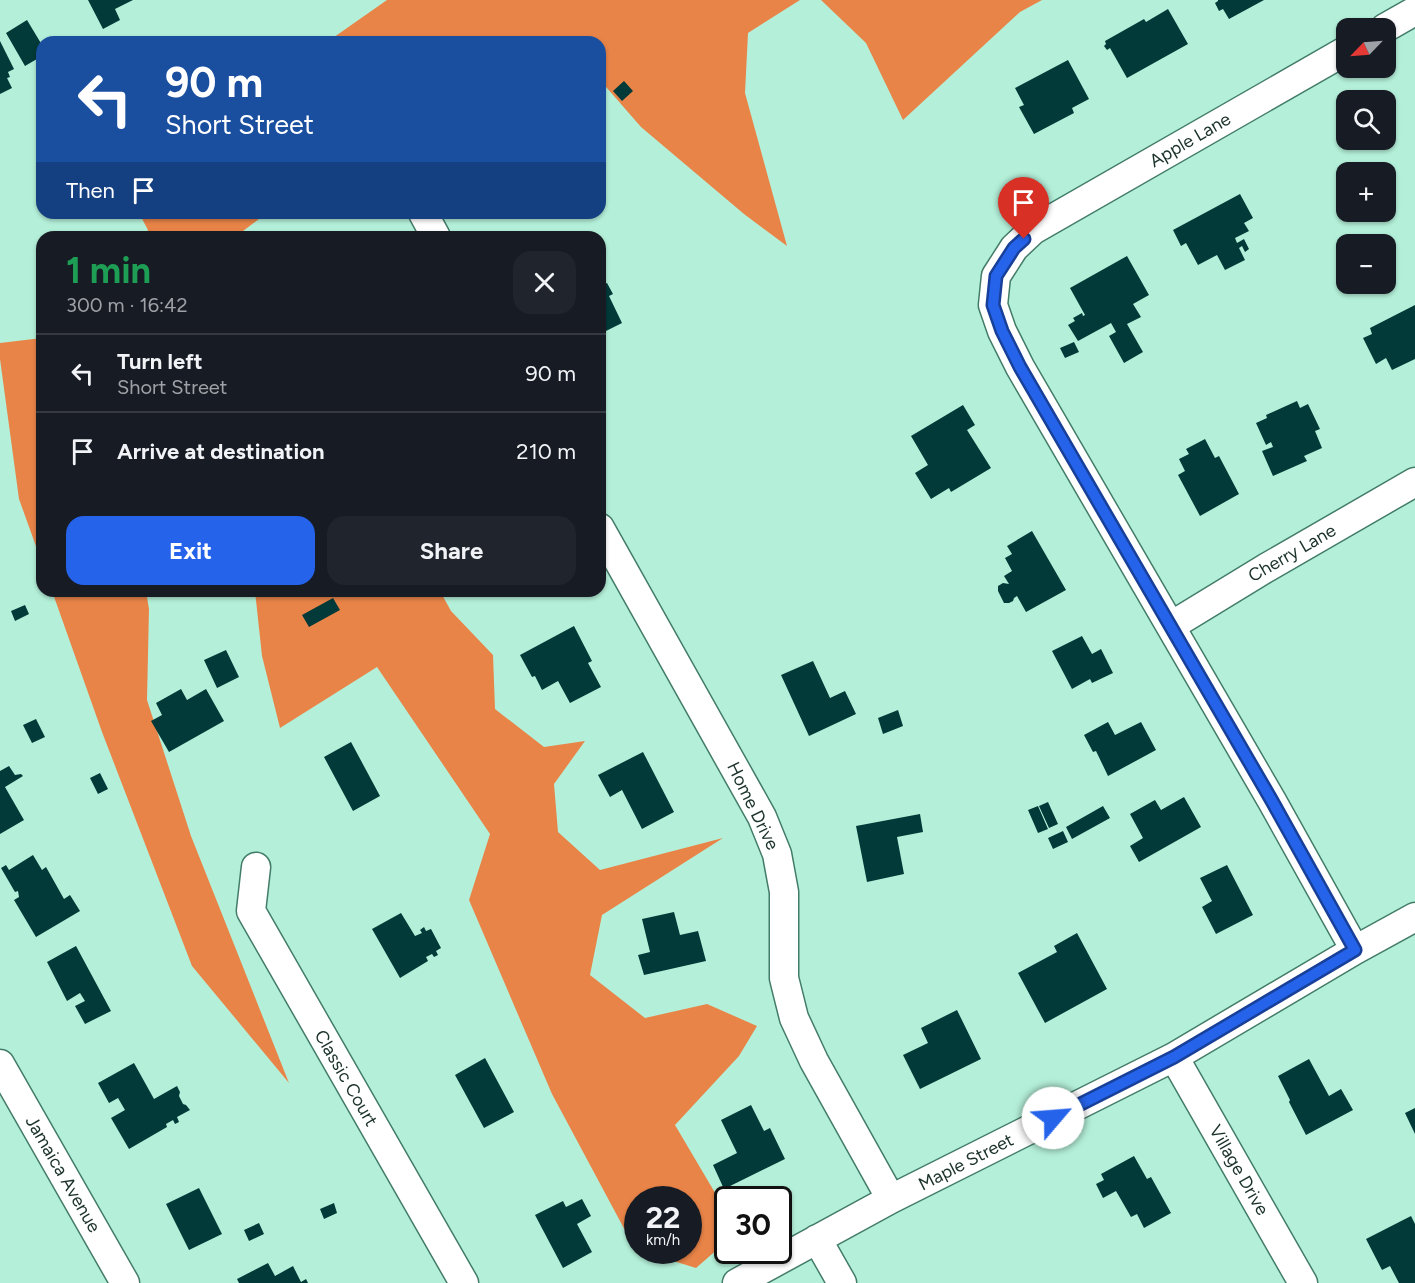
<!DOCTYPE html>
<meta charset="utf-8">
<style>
:root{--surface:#171b24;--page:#20242c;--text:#f1f3f6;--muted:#9ea1a6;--line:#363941;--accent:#2563eb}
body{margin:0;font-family:Figtree,sans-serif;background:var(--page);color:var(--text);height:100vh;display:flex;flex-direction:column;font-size:22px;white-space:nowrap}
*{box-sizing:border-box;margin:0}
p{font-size:20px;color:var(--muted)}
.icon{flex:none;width:33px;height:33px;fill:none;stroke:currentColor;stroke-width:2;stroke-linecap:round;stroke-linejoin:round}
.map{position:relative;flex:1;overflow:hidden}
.details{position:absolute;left:36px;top:231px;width:570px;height:366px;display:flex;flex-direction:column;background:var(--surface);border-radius:18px;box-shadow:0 2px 4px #0004}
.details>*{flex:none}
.top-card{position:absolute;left:36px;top:36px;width:570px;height:183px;border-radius:18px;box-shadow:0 2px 4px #0004;background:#1a4fa0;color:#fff;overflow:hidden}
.needle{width:39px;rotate:245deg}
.fabs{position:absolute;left:1336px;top:18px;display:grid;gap:12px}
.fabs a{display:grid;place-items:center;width:60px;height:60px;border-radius:12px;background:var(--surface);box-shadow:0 2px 4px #0004;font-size:30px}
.speed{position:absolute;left:624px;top:1186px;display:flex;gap:12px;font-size:30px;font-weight:700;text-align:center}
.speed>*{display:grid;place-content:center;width:78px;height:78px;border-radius:50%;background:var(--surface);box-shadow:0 2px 4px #0004;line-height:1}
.speed small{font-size:15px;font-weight:400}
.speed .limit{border:3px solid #111;border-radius:9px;background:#fff;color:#111}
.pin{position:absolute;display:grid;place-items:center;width:51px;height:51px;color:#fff;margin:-62px -26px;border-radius:50% 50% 50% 0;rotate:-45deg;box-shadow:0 0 6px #0007}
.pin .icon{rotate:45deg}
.me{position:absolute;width:66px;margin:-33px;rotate:63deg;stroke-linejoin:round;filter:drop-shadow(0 0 4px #0008)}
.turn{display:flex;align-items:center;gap:21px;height:126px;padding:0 30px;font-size:27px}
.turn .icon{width:78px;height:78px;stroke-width:2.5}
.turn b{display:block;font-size:42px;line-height:51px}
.then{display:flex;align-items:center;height:57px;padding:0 30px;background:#0003;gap:12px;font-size:22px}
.round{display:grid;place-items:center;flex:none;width:63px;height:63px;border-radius:18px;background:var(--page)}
.headline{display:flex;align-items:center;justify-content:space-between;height:102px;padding:0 30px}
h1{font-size:36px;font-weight:700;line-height:45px;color:#1e9e55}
.action{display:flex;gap:12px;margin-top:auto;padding:12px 30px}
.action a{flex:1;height:69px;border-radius:18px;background:var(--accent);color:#fff;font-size:24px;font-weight:700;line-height:69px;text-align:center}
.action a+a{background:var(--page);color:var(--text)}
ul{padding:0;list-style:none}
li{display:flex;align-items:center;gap:18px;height:78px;padding:0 30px;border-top:2px solid var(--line)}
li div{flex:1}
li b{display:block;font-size:22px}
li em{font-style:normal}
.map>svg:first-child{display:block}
</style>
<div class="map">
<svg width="1415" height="1283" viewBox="0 0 1415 1283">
<rect width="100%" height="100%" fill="#b4f0d9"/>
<path fill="#e98448" d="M 387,0 L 800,0 L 748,33 L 745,93 L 787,246 L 744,214 L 641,127 L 600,80 L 600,42 L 327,42 Z
M 821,0 L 1042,0 L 1020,12 L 903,120 L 866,43 Z
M 139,213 L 267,213 L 235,237 L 145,237 L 148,230 Z
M 42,338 L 42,563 L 19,499 L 0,359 L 0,343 Z
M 52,591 L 146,591 L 149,609 L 147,700 L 191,836 L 289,1083 L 192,966 L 102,732 Z
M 255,591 L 440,591 L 451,611 L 493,655 L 495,709 L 544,747 L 585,741 L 554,784 L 558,832 L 600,870 L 723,838 L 602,915 L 590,975 L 645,1018 L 707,1004 L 757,1026 L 739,1056 L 675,1125 L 727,1213 L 727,1241 L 696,1268 L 641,1251 L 688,1251 L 688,1200 L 638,1200 L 637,1250 L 635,1249 L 552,1094 L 469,900 L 490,834 L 377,667 L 280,728 L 262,656 Z"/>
<path fill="#013a38" d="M 88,0 L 133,0 L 115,9 L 120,20 L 103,29 Z
M 1218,0 L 1264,0 L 1229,19 L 1223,9 L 1219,11 L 1215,3 L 1218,1 Z
M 1168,9 L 1188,44 L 1127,78 L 1110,48 L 1107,50 L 1104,46 L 1106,44 L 1105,41 L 1144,19 L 1146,22 Z
M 27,20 L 42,45 L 42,56 L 25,66 L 6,33 Z
M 0,41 L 14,69 L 8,72 L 10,77 L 7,78 L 12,88 L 0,94 Z
M 1068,60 L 1089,99 L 1072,108 L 1074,113 L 1034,134 L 1019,107 L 1024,105 L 1015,88 Z
M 624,81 L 633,91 L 622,101 L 613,91 Z
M 1240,194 L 1253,218 L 1244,223 L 1249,231 L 1235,238 L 1237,243 L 1244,239 L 1249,249 L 1245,252 L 1242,246 L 1239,248 L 1245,260 L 1225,270 L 1217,255 L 1198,265 L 1186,243 L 1181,246 L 1173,230 Z
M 1127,256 L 1149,295 L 1133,304 L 1141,317 L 1127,324 L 1143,352 L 1124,363 L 1109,336 L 1116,332 L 1111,323 L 1078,341 L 1068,325 L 1075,321 L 1073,318 L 1082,313 L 1083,316 L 1085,315 L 1070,288 Z
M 607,283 L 613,294 L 609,296 L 622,323 L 600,334 L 600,286 Z
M 1415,305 L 1415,359 L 1392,370 L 1386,358 L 1376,364 L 1363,338 L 1372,334 L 1370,328 Z
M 1074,342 L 1079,352 L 1065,358 L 1060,348 Z
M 1297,401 L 1300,408 L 1308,404 L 1320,429 L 1315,431 L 1322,448 L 1304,456 L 1307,461 L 1273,476 L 1262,451 L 1273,447 L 1271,442 L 1266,445 L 1256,423 L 1267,418 L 1266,415 Z
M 963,405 L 975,425 L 967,430 L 991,468 L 951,492 L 949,488 L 931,499 L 915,473 L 928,465 L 911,436 Z
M 1205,439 L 1215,458 L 1219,456 L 1239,494 L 1200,516 L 1178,475 L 1185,471 L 1179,459 L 1189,454 L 1186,449 Z
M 1032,531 L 1066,590 L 1026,612 L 1017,596 L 1014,598 L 1013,601 L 1009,603 L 1004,603 L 998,591 L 998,586 L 1003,583 L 1009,584 L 1004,576 L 1012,571 L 1005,558 L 1012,554 L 1007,546 Z
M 333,598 L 340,610 L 309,627 L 302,615 Z
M 25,605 L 29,614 L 15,621 L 11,611 Z
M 574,626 L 592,661 L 588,663 L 601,687 L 570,703 L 558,681 L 542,690 L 535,676 L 532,677 L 520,655 Z
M 1082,636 L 1092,654 L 1101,649 L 1113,673 L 1092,683 L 1090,679 L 1072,689 L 1052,651 Z
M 226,650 L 239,677 L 217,688 L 204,660 Z
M 813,661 L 830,698 L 845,691 L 856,714 L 809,736 L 781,675 Z
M 181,689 L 187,700 L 206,689 L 224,721 L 169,752 L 151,721 L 162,715 L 156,703 Z
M 898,710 L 903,726 L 883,734 L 878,718 Z
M 36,719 L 45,737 L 32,743 L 23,725 Z
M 1108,722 L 1115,735 L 1141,722 L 1156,750 L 1108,776 L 1096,751 L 1093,752 L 1084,735 Z
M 351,742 L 380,796 L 353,811 L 324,757 Z
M 643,752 L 674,812 L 642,829 L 622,790 L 610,797 L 598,775 Z
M 9,766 L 15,775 L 21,774 L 23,776 L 5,787 L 24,820 L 0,834 L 0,771 Z
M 100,773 L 108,789 L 98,794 L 90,778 Z
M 1184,797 L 1201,827 L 1139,862 L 1130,846 L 1143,838 L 1130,814 L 1155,800 L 1161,810 Z
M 1048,802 L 1058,824 L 1049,828 L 1039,806 Z
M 1038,806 L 1048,829 L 1038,833 L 1028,810 Z
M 1103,806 L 1110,818 L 1072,839 L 1066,827 Z
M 920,814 L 923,832 L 897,837 L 904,874 L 867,882 L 856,826 Z
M 1063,831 L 1068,842 L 1053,849 L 1048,838 Z
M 33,855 L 42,870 L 46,867 L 64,899 L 70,895 L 80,911 L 36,937 L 14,900 L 19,897 L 18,891 L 15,892 L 1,868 L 6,865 L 9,870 Z
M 1227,865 L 1253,915 L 1216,934 L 1202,907 L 1212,901 L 1200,878 Z
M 674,912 L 680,935 L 698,931 L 706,961 L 644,975 L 638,955 L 650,952 L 642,919 Z
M 401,913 L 415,936 L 422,933 L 420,930 L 424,927 L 426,931 L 431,929 L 441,948 L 436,951 L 438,955 L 434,957 L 432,954 L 426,957 L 428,961 L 400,978 L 372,929 Z
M 1077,933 L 1107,989 L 1045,1023 L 1018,973 L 1057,952 L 1054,946 Z
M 76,946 L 111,1011 L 85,1024 L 75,1006 L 85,1001 L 80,993 L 67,1001 L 47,962 Z
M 957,1010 L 981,1059 L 920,1089 L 903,1055 L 928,1043 L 921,1028 Z
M 485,1058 L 514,1112 L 484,1128 L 455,1075 Z
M 1309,1059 L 1329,1096 L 1341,1089 L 1353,1110 L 1306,1135 L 1289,1102 L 1290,1100 L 1278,1076 Z
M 134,1063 L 154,1099 L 177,1086 L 180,1092 L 179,1096 L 183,1104 L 186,1105 L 190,1110 L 177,1117 L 179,1122 L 175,1124 L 173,1120 L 166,1124 L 167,1127 L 129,1149 L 111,1118 L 125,1110 L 118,1098 L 109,1103 L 98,1083 Z
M 751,1105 L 764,1131 L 770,1128 L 785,1159 L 724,1189 L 713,1165 L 737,1153 L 721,1120 Z
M 1415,1108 L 1415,1134 L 1405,1113 Z
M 1134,1156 L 1147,1179 L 1151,1177 L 1171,1213 L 1144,1228 L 1137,1214 L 1131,1217 L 1116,1191 L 1103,1198 L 1096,1184 L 1104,1180 L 1101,1174 Z
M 199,1188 L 222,1234 L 189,1250 L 166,1204 Z
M 582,1199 L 591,1216 L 577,1224 L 592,1252 L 563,1268 L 535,1215 L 563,1201 L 566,1207 Z
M 334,1203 L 337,1213 L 324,1219 L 320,1209 Z
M 1411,1216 L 1415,1224 L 1415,1283 L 1399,1283 L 1390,1266 L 1382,1270 L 1366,1239 Z
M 259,1223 L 264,1234 L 249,1241 L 244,1230 Z
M 268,1263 L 275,1276 L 293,1266 L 301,1282 L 306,1279 L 308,1283 L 239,1283 L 237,1279 Z"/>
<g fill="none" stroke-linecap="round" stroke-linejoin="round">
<g stroke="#437c69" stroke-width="31">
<path id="minor" d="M 1385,28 L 1415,11
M 1347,50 L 1033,230 L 1014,248 L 996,276 L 993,305 L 1002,331 L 1020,367 L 1272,801 L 1355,950
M 423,213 L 436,237
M 600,528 L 762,817 L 777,854 L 784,892 L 784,978 L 794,1018 L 814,1061 L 891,1199
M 1171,626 L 1266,568 L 1415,482
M 256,867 L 251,911 L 464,1283
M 1174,1057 L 1303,1283
M 0,1064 L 125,1283
M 817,1239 L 842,1283
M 737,1283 L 891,1199 L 1174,1057 L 1355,950 L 1415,917"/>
</g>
<use href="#minor" stroke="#fff" stroke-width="28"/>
</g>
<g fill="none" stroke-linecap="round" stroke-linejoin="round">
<g stroke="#184099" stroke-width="15">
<path id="route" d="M 1024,239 L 1014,248 L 996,276 L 993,305 L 1002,331 L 1020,367 L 1272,801 L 1355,950 L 1174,1057 L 1053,1118"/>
</g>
<use href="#route" stroke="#2563eb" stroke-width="10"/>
</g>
<g text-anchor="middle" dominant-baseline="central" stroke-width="6" stroke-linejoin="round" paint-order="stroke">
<g font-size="18" fill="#1a3229" stroke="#fff">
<text transform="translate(1190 140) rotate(-30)">Apple Lane</text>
<text transform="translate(1292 553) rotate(-30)">Cherry Lane</text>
<text transform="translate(753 806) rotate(64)">Home Drive</text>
<text transform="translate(346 1078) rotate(60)">Classic Court</text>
<text transform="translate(966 1162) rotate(-27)">Maple Street</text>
<text transform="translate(1239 1170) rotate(60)">Village Drive</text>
<text transform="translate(63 1174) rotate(60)">Jamaica Avenue</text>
</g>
</g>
</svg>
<div class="fabs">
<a><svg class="needle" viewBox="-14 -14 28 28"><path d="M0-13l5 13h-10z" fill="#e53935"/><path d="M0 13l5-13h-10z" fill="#9ea1a6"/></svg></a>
<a><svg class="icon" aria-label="search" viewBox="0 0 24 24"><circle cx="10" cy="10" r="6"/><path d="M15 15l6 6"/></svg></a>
<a>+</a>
<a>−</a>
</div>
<div class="speed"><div>22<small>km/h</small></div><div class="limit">30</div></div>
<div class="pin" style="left:1024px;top:239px;background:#d93025"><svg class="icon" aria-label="arrive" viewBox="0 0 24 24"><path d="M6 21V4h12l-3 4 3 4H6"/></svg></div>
<svg class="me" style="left:1053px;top:1118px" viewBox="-20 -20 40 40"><circle r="19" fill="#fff"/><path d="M0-13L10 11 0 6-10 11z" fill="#2563eb"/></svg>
<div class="top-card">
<div class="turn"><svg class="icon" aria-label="left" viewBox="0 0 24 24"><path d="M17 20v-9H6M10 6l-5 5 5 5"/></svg><div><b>90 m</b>Short Street</div></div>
<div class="then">Then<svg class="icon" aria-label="arrive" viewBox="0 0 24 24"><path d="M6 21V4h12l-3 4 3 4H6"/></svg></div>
</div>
<section class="details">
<div class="headline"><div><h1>1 min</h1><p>300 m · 16:42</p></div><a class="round"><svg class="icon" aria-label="close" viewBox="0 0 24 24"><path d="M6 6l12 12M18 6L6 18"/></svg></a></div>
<ul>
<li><svg class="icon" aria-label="left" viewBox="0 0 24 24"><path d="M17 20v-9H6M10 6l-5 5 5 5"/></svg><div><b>Turn left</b><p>Short Street</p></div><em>90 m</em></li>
<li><svg class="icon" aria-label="arrive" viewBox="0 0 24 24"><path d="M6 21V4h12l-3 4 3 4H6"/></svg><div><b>Arrive at destination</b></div><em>210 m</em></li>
</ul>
<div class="action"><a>Exit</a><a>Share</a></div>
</section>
</div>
